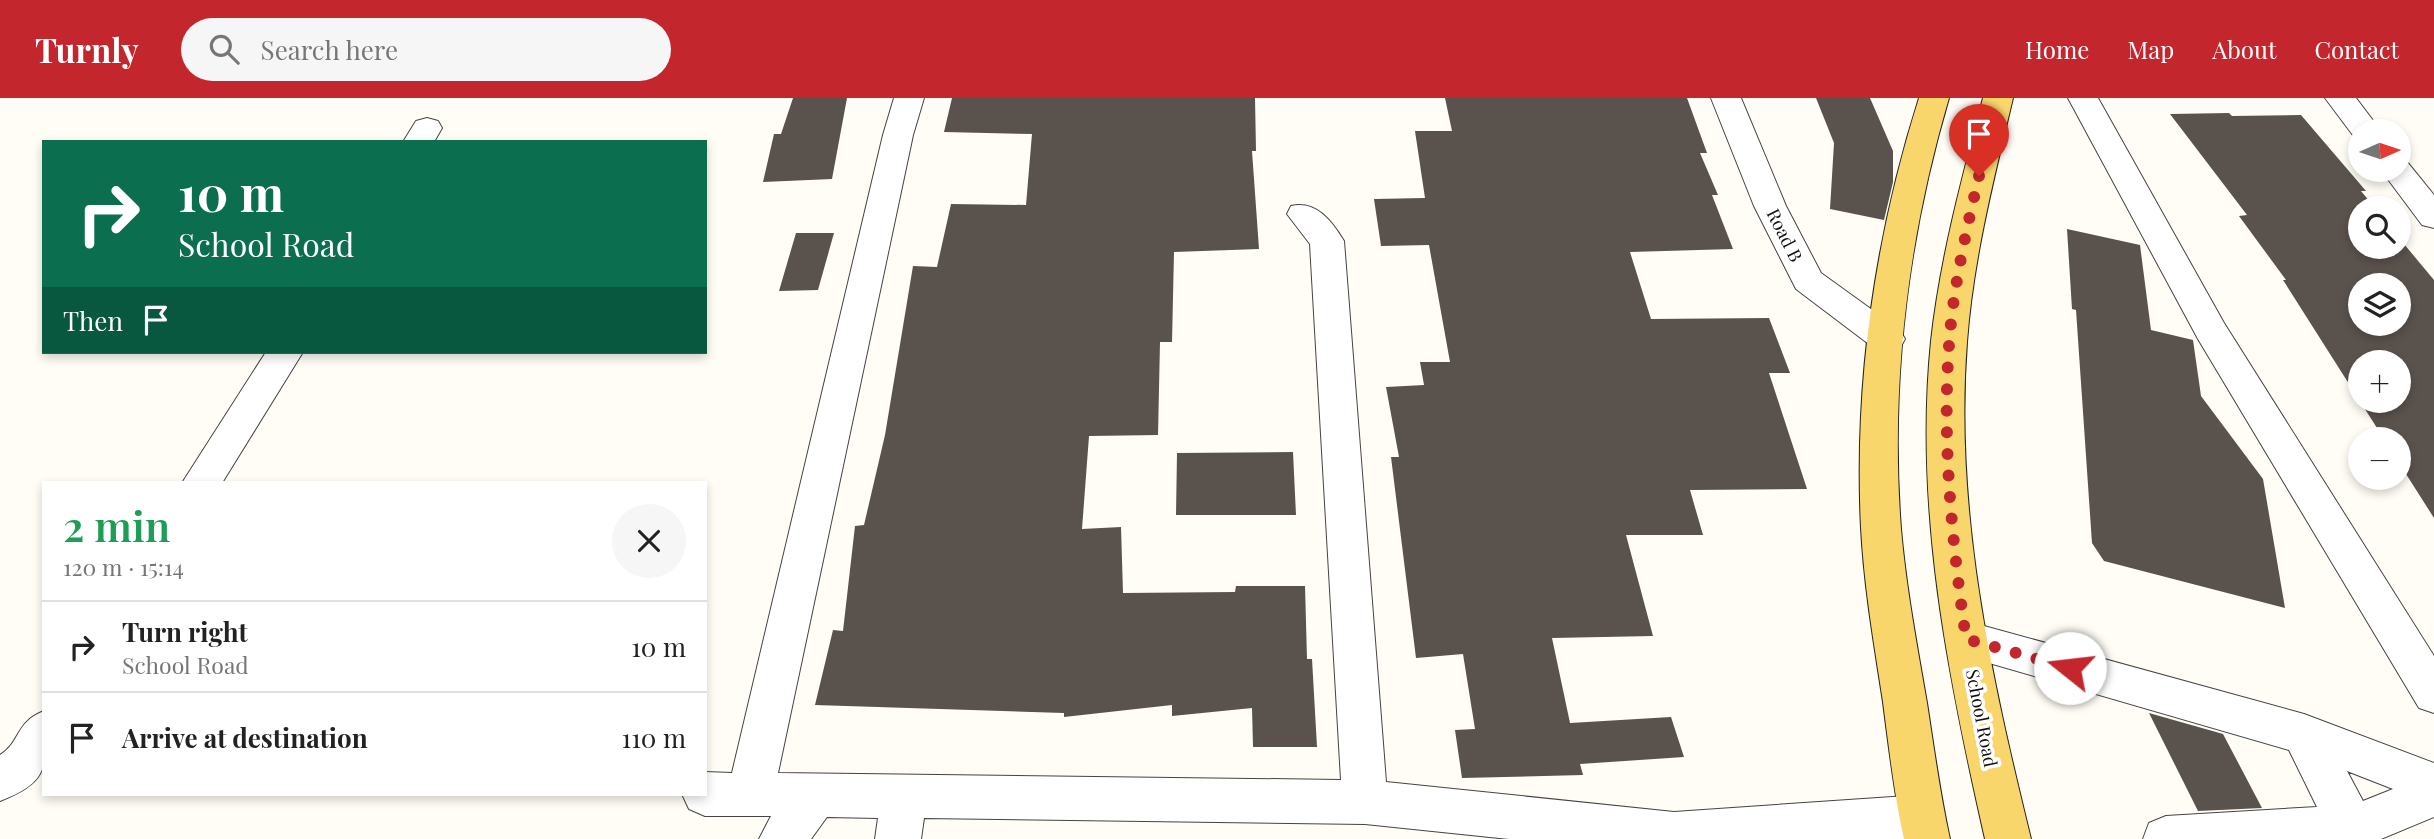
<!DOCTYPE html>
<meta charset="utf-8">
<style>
:root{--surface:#fff;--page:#f6f6f6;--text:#222;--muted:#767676;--line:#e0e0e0;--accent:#c4262e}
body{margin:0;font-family:"Playfair Display",serif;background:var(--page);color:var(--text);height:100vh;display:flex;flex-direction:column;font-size:26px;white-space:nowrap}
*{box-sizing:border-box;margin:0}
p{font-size:23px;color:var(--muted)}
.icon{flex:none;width:38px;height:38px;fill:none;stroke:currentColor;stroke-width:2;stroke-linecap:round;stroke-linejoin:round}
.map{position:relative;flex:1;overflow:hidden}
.drawer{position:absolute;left:42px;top:383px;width:665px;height:315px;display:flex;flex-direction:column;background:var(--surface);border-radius:0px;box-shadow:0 4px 10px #0003}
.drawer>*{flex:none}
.guide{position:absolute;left:42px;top:42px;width:665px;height:214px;border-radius:0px;box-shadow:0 4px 10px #0003;background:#0b6e4f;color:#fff;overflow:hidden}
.needle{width:46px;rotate:87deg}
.tools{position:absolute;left:2348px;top:21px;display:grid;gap:14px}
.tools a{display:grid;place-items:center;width:63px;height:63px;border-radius:50%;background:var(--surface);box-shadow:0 4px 10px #0003;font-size:35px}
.pin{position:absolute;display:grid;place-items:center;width:60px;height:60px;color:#fff;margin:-72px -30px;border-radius:50% 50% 50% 0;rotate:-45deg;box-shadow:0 0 7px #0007}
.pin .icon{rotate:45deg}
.me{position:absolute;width:77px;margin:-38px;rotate:286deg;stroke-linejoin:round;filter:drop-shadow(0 0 5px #0008)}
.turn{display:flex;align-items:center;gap:24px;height:147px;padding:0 21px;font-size:32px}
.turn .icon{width:91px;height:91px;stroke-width:2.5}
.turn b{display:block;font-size:49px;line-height:60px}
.then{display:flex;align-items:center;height:66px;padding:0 21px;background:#0003;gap:14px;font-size:26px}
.round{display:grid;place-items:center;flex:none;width:74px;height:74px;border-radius:37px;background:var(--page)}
.headline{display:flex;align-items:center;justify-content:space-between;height:119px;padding:0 21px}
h1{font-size:42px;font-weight:600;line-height:52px;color:#1e9e55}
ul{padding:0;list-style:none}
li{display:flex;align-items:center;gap:21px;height:91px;padding:0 21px;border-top:2px solid var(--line)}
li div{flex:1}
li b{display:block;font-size:26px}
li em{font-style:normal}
header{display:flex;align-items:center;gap:42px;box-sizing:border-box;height:98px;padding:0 35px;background:var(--accent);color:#fff}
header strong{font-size:33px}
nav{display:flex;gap:38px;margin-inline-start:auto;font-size:24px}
.search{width:490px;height:63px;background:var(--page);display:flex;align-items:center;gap:18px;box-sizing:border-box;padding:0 24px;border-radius:38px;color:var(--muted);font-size:26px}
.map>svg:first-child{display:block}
</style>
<header>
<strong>Turnly</strong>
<div class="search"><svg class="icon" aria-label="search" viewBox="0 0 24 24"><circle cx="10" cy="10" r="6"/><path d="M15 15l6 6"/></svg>Search here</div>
<nav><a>Home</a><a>Map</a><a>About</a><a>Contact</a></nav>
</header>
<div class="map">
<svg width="2434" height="741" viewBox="0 0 2434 741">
<rect width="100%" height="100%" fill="#fffdf5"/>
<path fill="#5a524d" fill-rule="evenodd" d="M 793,0 L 847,0 L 832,81 L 763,84 L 774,36 L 781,36 Z
M 952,0 L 1255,0 L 1256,53 L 1252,53 L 1259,151 L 1174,154 L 1172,244 L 1160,244 L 1158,337 L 1089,338 L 1082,431 L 1121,429 L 1123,495 L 1235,494 L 1236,488 L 1305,488 L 1307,561 L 1312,561 L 1317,649 L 1253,649 L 1252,610 L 1172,618 L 1172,607 L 1064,619 L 1064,615 L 815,607 L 833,532 L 843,533 L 855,428 L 864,427 L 885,337 L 913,168 L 937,169 L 951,106 L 1026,107 L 1032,36 L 944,34 Z
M 1445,0 L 1687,0 L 1707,55 L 1700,55 L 1718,97 L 1712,97 L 1733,151 L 1630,154 L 1651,221 L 1769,220 L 1790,275 L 1769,275 L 1807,391 L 1690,392 L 1703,437 L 1626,437 L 1653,538 L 1552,540 L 1570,625 L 1671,619 L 1684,659 L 1580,666 L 1583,677 L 1462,680 L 1455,632 L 1475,631 L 1463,556 L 1416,560 L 1391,359 L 1399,359 L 1386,289 L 1424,287 L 1420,264 L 1450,264 L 1429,147 L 1381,148 L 1374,101 L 1425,100 L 1415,33 L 1452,33 Z
M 1816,0 L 1870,0 L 1893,53 L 1893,84 L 1884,122 L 1830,111 L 1834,45 Z
M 2229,15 L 2232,18 L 2301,17 L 2366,93 L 2361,93 L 2375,110 L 2361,110 L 2361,149 L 2399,149 L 2399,140 L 2434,182 L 2434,420 L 2399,365 L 2399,341 L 2384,341 L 2283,182 L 2286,182 L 2239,118 L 2247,117 L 2170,16 ZM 2361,187 L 2399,187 L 2399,226 L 2361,226 ZM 2361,264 L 2399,264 L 2399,303 L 2361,303 Z
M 2067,131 L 2140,147 L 2151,232 L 2193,242 L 2201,298 L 2263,381 L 2285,510 L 2104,463 L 2092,445 L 2076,212 L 2072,211 Z
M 796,135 L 834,135 L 818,192 L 779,193 Z
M 1293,354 L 1296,417 L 1176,417 L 1177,355 Z
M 2149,615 L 2223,636 L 2262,710 L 2198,713 Z"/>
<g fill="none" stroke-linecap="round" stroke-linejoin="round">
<g stroke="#444" stroke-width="2">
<path id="minor" d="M 894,0 L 924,0 L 913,37 L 778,675 L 1341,682 L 1310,146 L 1287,116 L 1291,108 C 1316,102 1332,123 1344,143 L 1386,684 L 1674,714 L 1922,697 L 1938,703 L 1945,719 L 1938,735 L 1922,741 L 1509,741 L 1365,726 L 924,720 L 921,741 L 875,741 L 878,720 L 827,719 L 811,741 L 759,741 L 771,718 L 705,718 L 689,711 L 682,696 L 705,696 L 705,674 L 732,675 L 883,37 Z
M 1711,0 L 1741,0 L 1786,108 L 1821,175 L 1900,232 L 1905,241 L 1900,250 L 1887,254 L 1874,250 L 1796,191 L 1754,108 Z
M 2068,0 L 2098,0 L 2224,225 L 2434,558 L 2434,615 L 2419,610 L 2198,241 Z
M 2325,0 L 2356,0 L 2381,33 L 2361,33 L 2361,41 L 2355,40 Z
M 427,20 L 438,23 L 442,30 L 434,44 L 403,44 L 416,23 Z
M 2399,62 L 2408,65 L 2434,97 L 2434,130 L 2422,127 L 2381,72 L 2399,72 Z
M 266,254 L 303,254 L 222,385 L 182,385 Z
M 1966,523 L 2304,616 L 2434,665 L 2434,719 L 2381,741 L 2143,741 L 2149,725 L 2166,718 L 2317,709 L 2289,652 L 1951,554 L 1945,541 L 1951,528 ZM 2347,673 L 2393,691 L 2363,703 Z
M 44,613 C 44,665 55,682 0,703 L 0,657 C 21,644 15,624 44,613 Z"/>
</g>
<g stroke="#222" stroke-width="2">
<path id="major" d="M 1919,0 L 1949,0 C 1908,139 1890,286 1901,431 C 1906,489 1917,547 1927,605 C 1934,650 1940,696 1950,741 L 1904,741 C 1894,696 1889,650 1883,604 C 1874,546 1864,488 1861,430 C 1854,284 1875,139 1919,0 Z
M 1983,0 L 2013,0 C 1994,80 1973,162 1967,244 C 1954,413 1991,578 2031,741 L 1985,741 C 1948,578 1914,411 1931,243 C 1940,161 1962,80 1983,0 Z"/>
</g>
<use href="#minor" fill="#fff" fill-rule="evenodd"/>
<use href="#major" fill="#f9d66b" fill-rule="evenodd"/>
</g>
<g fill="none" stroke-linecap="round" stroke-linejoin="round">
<path stroke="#c4262e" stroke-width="12" stroke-dasharray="0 21.6" d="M 1979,78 C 1966,134 1953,190 1949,247 C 1942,346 1952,443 1966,541 L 2070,570"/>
</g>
<g text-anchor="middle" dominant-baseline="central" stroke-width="7" stroke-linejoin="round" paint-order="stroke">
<g font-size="18" fill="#111" stroke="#fff">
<text transform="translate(1785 137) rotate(63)">Road B</text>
<text transform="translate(1982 620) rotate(79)">School Road</text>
</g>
</g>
</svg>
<div class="tools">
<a><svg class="needle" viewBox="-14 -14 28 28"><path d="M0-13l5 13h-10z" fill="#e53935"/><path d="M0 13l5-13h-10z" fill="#767676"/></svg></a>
<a><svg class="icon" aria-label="search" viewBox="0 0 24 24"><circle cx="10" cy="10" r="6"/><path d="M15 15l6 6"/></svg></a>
<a><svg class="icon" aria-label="layers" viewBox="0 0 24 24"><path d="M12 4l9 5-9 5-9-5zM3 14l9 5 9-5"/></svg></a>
<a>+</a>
<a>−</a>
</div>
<div class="pin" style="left:1979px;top:78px;background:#d93025"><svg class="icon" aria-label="arrive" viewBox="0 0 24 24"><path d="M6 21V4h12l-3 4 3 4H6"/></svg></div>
<svg class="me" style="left:2070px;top:570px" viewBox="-20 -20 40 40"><circle r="19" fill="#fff"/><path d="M0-13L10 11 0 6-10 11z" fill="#c4262e"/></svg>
<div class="guide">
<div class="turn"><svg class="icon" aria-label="right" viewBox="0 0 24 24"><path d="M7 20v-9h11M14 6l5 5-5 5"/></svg><div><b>10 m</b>School Road</div></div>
<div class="then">Then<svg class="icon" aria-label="arrive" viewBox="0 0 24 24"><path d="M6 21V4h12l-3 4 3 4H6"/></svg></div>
</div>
<section class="drawer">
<div class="headline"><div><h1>2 min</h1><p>120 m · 15:14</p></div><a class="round"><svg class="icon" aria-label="close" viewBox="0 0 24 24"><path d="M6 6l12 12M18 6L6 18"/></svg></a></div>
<ul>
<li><svg class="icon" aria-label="right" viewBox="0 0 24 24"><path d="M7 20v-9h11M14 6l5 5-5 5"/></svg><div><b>Turn right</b><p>School Road</p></div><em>10 m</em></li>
<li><svg class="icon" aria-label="arrive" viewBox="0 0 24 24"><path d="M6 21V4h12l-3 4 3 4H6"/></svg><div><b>Arrive at destination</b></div><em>110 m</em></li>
</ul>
</section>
</div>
